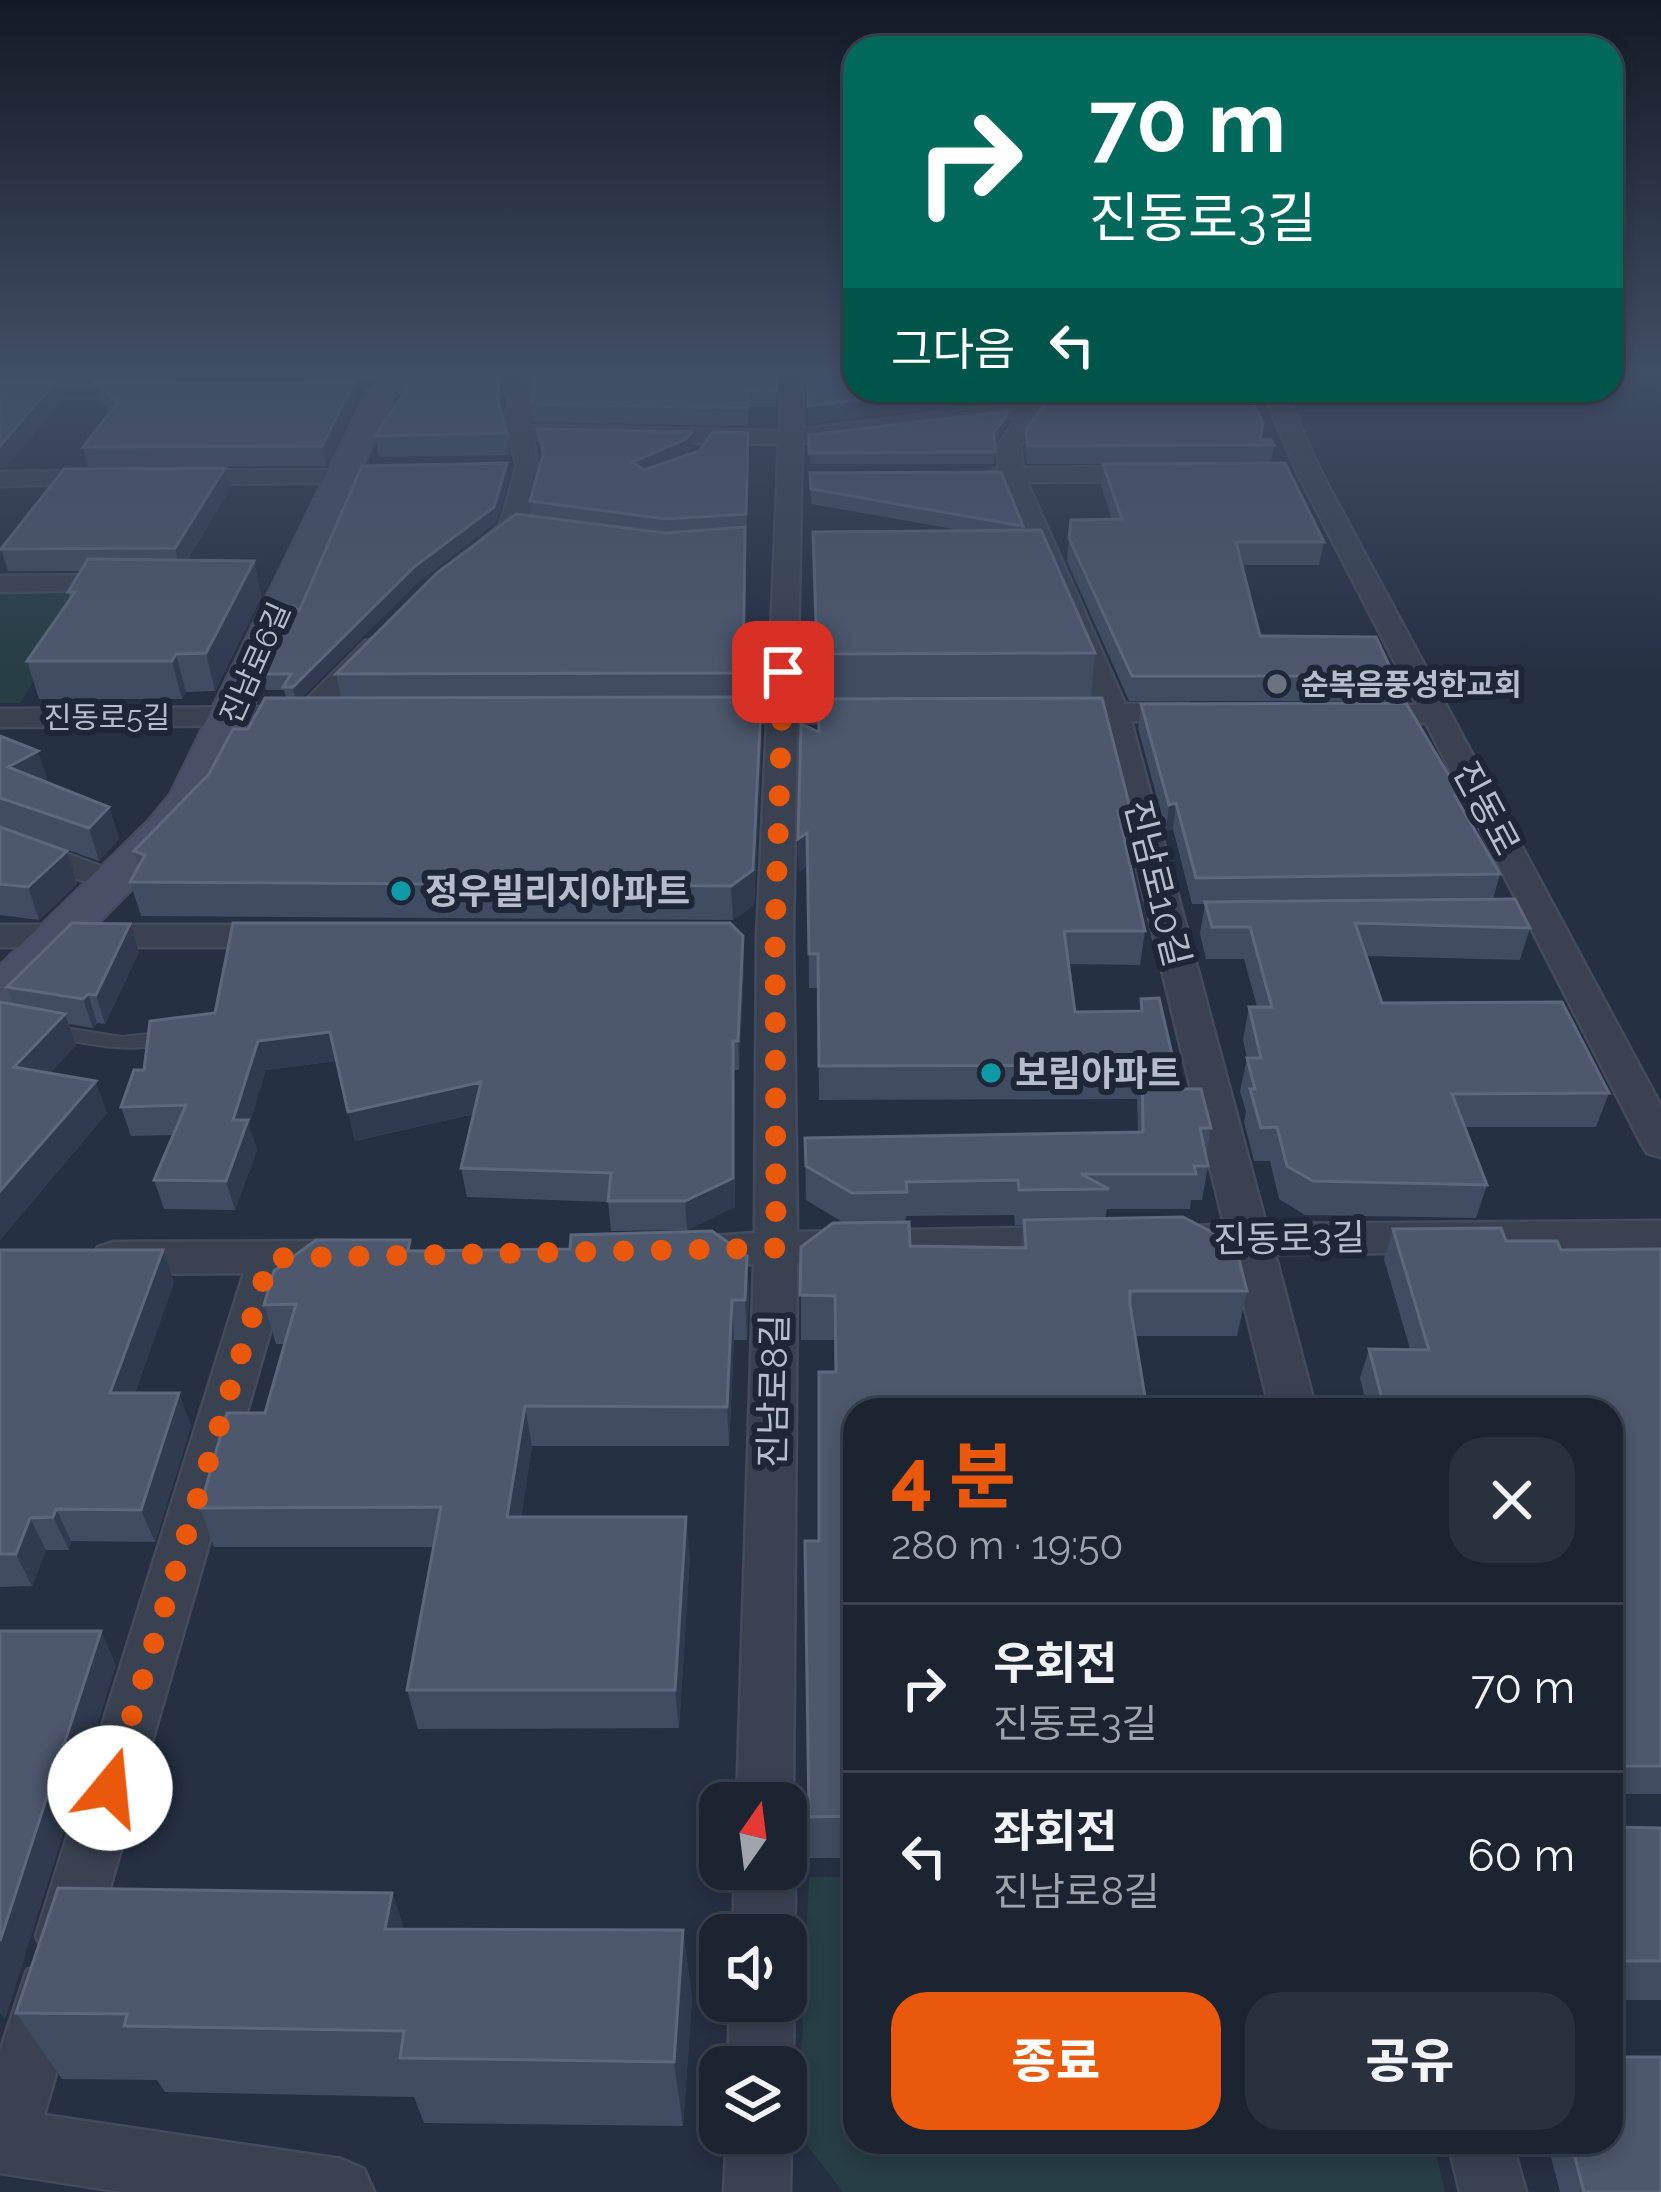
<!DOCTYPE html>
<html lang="ko">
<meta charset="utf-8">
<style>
:root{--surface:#1c2432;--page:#29303e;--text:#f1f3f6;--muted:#a0a4ac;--line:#3a414d;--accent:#ea580c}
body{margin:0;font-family:Raleway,"Noto Sans KR",sans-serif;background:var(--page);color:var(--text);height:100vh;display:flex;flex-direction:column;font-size:45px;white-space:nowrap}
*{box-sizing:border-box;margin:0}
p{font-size:39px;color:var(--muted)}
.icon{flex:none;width:66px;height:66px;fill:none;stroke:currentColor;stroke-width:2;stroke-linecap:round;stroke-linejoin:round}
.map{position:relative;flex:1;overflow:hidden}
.panel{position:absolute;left:843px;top:1398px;width:780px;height:756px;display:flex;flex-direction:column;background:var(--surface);border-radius:36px;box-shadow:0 6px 18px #0003,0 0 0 3px var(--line)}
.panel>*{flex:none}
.top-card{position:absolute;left:843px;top:36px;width:780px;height:366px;border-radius:36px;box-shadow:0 6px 18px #0003,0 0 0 3px var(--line);background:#00695c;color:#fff;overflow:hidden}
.needle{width:78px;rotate:14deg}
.controls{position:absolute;left:699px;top:1782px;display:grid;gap:24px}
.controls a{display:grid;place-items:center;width:108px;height:108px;border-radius:24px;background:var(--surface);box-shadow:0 6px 18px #0003,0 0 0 3px var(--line);font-size:60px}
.pin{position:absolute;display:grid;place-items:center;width:102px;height:102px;color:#fff;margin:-51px;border-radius:24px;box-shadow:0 6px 18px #0006}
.me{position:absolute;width:132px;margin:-66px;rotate:17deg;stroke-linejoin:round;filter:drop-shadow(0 0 9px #0008)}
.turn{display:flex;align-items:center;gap:42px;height:252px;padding:0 48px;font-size:54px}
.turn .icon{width:156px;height:156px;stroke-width:2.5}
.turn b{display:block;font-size:84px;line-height:102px}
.then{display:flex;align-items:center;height:114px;padding:0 48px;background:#0003;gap:24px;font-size:45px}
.round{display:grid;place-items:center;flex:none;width:126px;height:126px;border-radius:36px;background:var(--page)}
.overview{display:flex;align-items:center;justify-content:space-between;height:204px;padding:0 48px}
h1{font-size:72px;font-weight:800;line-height:90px;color:var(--accent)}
.primary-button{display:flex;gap:24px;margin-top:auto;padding:24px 48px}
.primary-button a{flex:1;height:138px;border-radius:36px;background:var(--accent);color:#fff;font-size:48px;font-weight:800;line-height:138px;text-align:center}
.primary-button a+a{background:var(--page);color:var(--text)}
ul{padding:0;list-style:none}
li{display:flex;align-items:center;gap:36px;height:168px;padding:0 48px;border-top:3px solid var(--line)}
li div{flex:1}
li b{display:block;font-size:45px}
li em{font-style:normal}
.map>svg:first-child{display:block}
</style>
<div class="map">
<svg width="1661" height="2192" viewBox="0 0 1661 2192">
<rect width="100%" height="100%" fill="#253043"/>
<path fill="#273e44" d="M 95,588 L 20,703 L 0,703 L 0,589 Z
M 809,1877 L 855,1877 L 855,2142 L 1433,2142 L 1445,2192 L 843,2192 L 798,2134 Z"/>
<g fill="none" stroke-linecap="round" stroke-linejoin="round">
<g stroke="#434b5c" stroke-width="4">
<path id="lane" d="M 52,1026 L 122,1037 L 167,1032 L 176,1037 C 144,1058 82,1043 46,1035 L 43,1031 Z"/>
</g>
<g stroke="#434b5c" stroke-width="5">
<path id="street" d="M 427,368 C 454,368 527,355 531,397 C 532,407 527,415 528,426 L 780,431 L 782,368 L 803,368 L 802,429 L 1032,402 L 1050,390 L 1076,390 L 1045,413 L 1020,446 L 1023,468 L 1155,467 L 1167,474 L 1155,481 L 1027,482 L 1125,704 L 1189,704 L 1204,713 L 1189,722 L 1131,721 L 1266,1224 L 1661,1221 L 1661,1251 L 1275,1254 L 1316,1410 L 1270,1410 L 1232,1255 L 1175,1255 L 1160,1251 L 1154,1240 L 1160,1229 L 1224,1224 L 1101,721 L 1055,721 L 1040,712 L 1055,703 L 1096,703 L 1003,482 L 984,480 L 980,475 L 999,468 L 997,446 L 1019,416 L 802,443 L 797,704 L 871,704 L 886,713 L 871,722 L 797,722 L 793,936 L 797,1232 L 1074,1227 L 1089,1231 L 1095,1242 L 1089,1253 L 1074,1257 L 797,1263 L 793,1803 L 786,1820 L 786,1803 L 737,1803 L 754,1264 L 683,1265 L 668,1261 L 662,1250 L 668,1239 L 755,1233 L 757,936 L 767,722 L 707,722 L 692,713 L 707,704 L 768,704 L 779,444 L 532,439 C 546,482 531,546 481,560 L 468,552 L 500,525 L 517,466 L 504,419 L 510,398 L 496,381 L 437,374 Z
M 0,386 L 151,386 L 162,392 L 151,398 L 0,398 Z
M 1262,390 L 1284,390 L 1322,474 L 1661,1106 L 1661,1157 L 1647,1153 L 1641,1143 L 1426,723 L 1361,723 L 1346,714 L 1361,705 L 1417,705 L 1298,474 Z
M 341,470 L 349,472 L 349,482 L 173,485 L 161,478 L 173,471 Z
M 109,471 L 117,473 L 117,483 L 0,486 L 0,472 Z
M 127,575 L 136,577 L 140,583 L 136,589 L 0,592 L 0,576 Z
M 375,639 L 385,641 L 389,647 L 385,653 L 317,722 L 307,725 L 0,727 L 0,709 L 299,707 L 365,641 Z
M 0,829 L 125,875 L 130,882 L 113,892 L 0,850 Z
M 0,925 L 283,925 L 295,929 L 301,936 L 295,943 L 283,947 L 0,947 Z
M 343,1241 L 358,1246 L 364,1257 L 358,1268 L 287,1273 L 96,1936 L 87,1957 L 66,1966 L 45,1957 L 36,1936 L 244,1273 L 113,1274 L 98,1269 L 91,1258 L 98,1247 L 113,1242 Z
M 786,1852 C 798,1880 798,1923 786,1952 L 786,1935 L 733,1935 L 735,1869 L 786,1869 Z
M 49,1961 L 71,1970 L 80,1992 L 44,2115 L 341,2159 L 364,2169 L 374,2192 L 123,2192 L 0,2173 L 0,2051 L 27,1970 Z
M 786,1987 C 796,2012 796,2055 786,2080 L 786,2067 L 728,2067 L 730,2001 L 786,2001 Z
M 786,2120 L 791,2133 L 790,2192 L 724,2192 L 727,2133 L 786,2133 Z
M 1448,2142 L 1512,2142 L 1526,2192 L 1460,2192 Z"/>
</g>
<g stroke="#434b5c" stroke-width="4">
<path id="secondary" d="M 397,368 L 431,368 L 395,396 L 212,797 L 179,842 L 18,1004 L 0,1008 L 0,965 L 147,822 L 170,794 L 367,391 Z"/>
</g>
<use href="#lane" fill="#3a4252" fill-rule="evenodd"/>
<use href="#street" fill="#3a4252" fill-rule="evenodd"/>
<use href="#secondary" fill="#475066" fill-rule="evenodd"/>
</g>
<path fill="#404c61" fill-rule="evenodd" d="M 0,368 L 191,368 L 183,381 L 55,382 L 61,402 L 6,467 L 0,468 Z
M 384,368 L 383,373 L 373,381 L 302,381 L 300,370 Z
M 502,368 L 778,368 L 776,407 L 749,407 L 748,426 L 532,422 L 531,404 L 533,390 L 520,373 Z
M 501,373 L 503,393 L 501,412 L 507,433 L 509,455 L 379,457 L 375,436 Z
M 95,383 L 357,401 L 326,466 L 88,467 L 83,447 L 111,411 L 100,402 Z
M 1253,403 L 1260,439 L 1274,445 L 1271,463 L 1027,464 L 1025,447 L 1026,429 Z
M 1010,411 L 1009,422 L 994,442 L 994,464 L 810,464 L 809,435 Z
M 537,429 L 692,447 L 687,454 L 748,433 L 744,698 L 762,738 L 754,905 L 733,920 L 141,916 L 130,882 L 139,867 L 134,851 L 209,774 L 248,729 L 286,698 L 284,690 L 266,690 L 262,674 L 299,611 L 509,478 L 496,522 L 417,583 L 301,698 L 341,698 L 336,674 L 532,516 L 530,501 L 542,457 Z
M 1103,464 L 1324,542 L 1319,565 L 1242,565 L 1260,636 L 1394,676 L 1388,701 L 1129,701 L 1067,561 L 1071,520 L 1112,520 L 1101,486 Z
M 810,473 L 1023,526 L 1023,531 L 1095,653 L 1091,698 L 1130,808 L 1126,840 L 1124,840 L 1145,931 L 1140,965 L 1068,964 L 1075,1012 L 1140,1011 L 1141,999 L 1180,1089 L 1211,1128 L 1206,1155 L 1208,1166 L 1202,1200 L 1191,1200 L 1190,1209 L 1107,1209 L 1105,1218 L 1247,1291 L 1237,1336 L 1135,1336 L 855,1410 L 855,1858 L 810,1858 L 805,1541 L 819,1541 L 835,1372 L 835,1340 L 801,1340 L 801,1247 L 844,1223 L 806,1200 L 805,1138 L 1138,1132 L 1137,1099 L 819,1100 L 818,988 L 809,988 L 808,865 L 799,872 L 798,839 L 818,732 L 813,532 L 965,531 L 811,504 ZM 1014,1215 L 1015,1225 L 1023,1225 L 1021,1248 L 910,1246 L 905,1222 L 906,1216 Z
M 230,489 L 187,560 L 254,561 L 261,597 L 215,691 L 186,692 L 182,699 L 39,699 L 27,661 L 70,599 L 68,592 L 81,571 L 8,571 L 1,549 Z
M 1141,704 L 1461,796 L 1459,803 L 1500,874 L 1493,899 L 1530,928 L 1520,960 L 1366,956 L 1382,1003 L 1609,1093 L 1596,1127 L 1465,1127 L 1487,1185 L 1476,1218 L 1305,1215 L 1279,1199 L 1270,1161 L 1254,1161 L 1244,1122 L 1246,1112 L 1240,1091 L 1247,1058 L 1243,1040 L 1249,1007 L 1257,1007 L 1244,959 L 1206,959 L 1200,934 L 1205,904 L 1192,904 L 1173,829 L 1166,831 L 1138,728 Z
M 0,736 L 48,782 L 109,807 L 119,839 L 99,861 L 0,826 Z
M 0,827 L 67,851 L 77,884 L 39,920 L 0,915 Z
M 139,952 L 105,1024 L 97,1023 L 93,1028 L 69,1024 L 76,1045 L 50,1073 L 107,1113 L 0,1240 L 0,1002 L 14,1005 L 7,987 Z
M 744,965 L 739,1070 L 734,1070 L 735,1207 L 687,1230 L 611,1231 L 608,1202 L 467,1197 L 461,1168 L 474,1114 L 355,1141 L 336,1061 L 266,1070 L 249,1125 L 257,1150 L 235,1210 L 164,1209 L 154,1180 L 173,1135 L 131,1136 L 121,1107 L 144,1070 Z
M 1393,1229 L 1506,1241 L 1561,1250 L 1661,1249 L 1661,1794 L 1611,1794 L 1611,1410 L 1368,1410 L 1360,1378 L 1369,1349 L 1410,1349 L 1384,1259 Z
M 0,1250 L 174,1282 L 135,1393 L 191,1426 L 155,1542 L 71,1541 L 69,1550 L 46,1550 L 32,1586 L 0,1587 Z
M 413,1251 L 747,1256 L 749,1295 L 747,1340 L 734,1340 L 729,1446 L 532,1446 L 521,1517 L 690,1556 L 679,1728 L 418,1729 L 407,1690 L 434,1547 L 214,1547 L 200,1508 L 265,1413 L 284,1344 L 276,1344 L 264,1305 Z
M 1611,1827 L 1661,1828 L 1661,2000 L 1611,2000 Z
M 392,1893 L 404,1929 L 683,1930 L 692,1999 L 683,2126 L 424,2123 L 414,2097 L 165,2092 L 157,2080 L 62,2079 L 16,2013 Z
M 1547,2142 L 1611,2142 L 1661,2192 L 1560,2192 Z"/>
<path fill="#303b50" d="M 180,368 L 191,368 L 183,381 Z
M 373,368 L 384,368 L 383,373 L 373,381 L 371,370 Z
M 501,373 L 503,393 L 500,420 L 497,399 Z
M 55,382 L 61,402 L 6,467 L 0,468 L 0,446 Z
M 354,382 L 357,401 L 326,466 L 322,446 Z
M 950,390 L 1043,390 L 1030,398 L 808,424 L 808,406 Z
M 1010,411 L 1009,422 L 993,443 L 994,432 Z
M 692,432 L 692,447 L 687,454 L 633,477 L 632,462 Z
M 507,463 L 509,478 L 496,522 L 417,583 L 296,704 L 293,687 Z
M 225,468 L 230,489 L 180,570 L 175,548 Z
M 745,527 L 746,555 L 744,703 L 743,673 Z
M 254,561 L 261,597 L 215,691 L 206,653 Z
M 176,654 L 186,692 L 182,699 L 172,661 Z
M 761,705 L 762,738 L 754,905 L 733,920 L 731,886 Z
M 38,751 L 48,782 L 8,767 Z
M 1176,803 L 1173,829 L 1166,831 L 1169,805 Z
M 109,807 L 119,839 L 99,861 L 89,828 Z
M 1130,808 L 1126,840 L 1114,843 L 1118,811 Z
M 807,833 L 808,865 L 799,872 L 798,839 Z
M 67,851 L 77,884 L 39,920 L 28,887 Z
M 130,924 L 139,952 L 105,1024 L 96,995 Z
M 743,936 L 744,965 L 739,1070 L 738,1041 Z
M 88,994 L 97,1023 L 93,1028 L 83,999 Z
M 65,1014 L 76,1045 L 27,1099 L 14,1067 Z
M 330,1032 L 336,1061 L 266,1070 L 249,1125 L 257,1150 L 235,1210 L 226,1181 L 233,1120 L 258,1041 Z
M 733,1041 L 735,1207 L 687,1230 L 685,1201 Z
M 96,1081 L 107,1113 L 0,1240 L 0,1191 Z
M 481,1082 L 486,1111 L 355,1141 L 348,1112 Z
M 163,1250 L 174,1282 L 123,1426 L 110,1393 Z
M 747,1256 L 749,1295 L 747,1340 L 745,1300 Z
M 732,1300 L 734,1340 L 729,1446 L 727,1407 Z
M 179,1393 L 191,1426 L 155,1542 L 141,1510 Z
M 525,1406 L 532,1446 L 515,1556 L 507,1517 Z
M 56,1509 L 71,1541 L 69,1550 L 53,1517 Z
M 686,1517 L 690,1556 L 679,1728 L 675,1690 Z
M 30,1518 L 46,1550 L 32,1586 L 16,1554 Z
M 101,1631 L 116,1665 L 5,2020 L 0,2013 L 0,1941 Z
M 392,1893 L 416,1963 L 385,1929 Z
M 683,1930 L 692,1999 L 683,2126 L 674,2062 Z"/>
<path fill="#4d586d" stroke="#5d687c" stroke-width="3" d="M 301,368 L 373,368 L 300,370 Z
M 421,368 L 481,368 L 501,373 L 497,399 L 507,433 L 375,436 Z
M 527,368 L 777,368 L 776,390 L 748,390 L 748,408 L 531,404 L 534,378 Z
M 807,368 L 855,368 L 855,390 L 950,390 L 808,406 Z
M 0,382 L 55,382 L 0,446 Z
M 354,382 L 322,446 L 83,447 L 118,402 L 95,383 Z
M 1063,390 L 1254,390 L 1253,403 L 1263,423 L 1260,440 L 1271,440 L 1274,445 L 1028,446 L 1026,429 L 1050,398 Z
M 1010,411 L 994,432 L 995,452 L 809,453 L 809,435 Z
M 537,429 L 692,432 L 686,439 L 632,462 L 644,470 L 699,451 L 713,432 L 748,433 L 746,514 L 666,519 L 530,501 L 544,452 Z
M 507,463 L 494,507 L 414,567 L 293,687 L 283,687 L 291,674 L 262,674 L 293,606 L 299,611 L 362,466 Z
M 1285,463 L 1324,542 L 1236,542 L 1260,636 L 1376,637 L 1394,676 L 1132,676 L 1069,538 L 1071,520 L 1122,519 L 1103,464 Z
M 225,468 L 175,548 L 1,549 L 64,469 Z
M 1001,472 L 1023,526 L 811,489 L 810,473 Z
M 516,514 L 665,533 L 745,527 L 743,673 L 336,674 L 437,573 Z
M 1041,530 L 1095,653 L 817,654 L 813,532 Z
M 88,559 L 254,561 L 206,653 L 176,654 L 172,661 L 27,661 L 75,592 L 68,592 Z
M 743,697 L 761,705 L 753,870 L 731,886 L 130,882 L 145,855 L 134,851 L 209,774 L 233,729 L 248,729 L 265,698 Z
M 1102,698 L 1130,808 L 1118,811 L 1145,931 L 1064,931 L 1075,1012 L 1142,1011 L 1141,999 L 1159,998 L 1180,1089 L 1201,1089 L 1211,1128 L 1200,1128 L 1208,1166 L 1194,1166 L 1196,1174 L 1081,1174 L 1109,1189 L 1019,1190 L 1018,1180 L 906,1182 L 907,1192 L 852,1193 L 806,1166 L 805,1138 L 1143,1132 L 1142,1065 L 819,1066 L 818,954 L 809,954 L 807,833 L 798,839 L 801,724 L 819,732 L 818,699 Z
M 1406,703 L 1461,796 L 1455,796 L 1500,874 L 1196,878 L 1176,803 L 1169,805 L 1141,704 Z
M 0,736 L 38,751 L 8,767 L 109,807 L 89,828 L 0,798 Z
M 0,827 L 67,851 L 28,887 L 0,884 Z
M 1515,899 L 1530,928 L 1355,923 L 1382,1003 L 1562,1002 L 1609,1093 L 1452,1094 L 1487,1185 L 1313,1181 L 1287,1166 L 1277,1127 L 1261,1128 L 1250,1089 L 1255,1089 L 1247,1058 L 1261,1058 L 1249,1007 L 1272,1007 L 1250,927 L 1212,927 L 1205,902 Z
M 72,923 L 130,924 L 96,995 L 88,994 L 83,999 L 7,987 Z
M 233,923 L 730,923 L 743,936 L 738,1041 L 733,1041 L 733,1178 L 685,1201 L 608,1201 L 611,1173 L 461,1168 L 481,1082 L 348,1112 L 330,1032 L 258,1041 L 233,1120 L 248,1120 L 226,1181 L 154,1180 L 186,1105 L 121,1107 L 134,1070 L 144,1070 L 150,1021 L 215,1013 Z
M 0,1002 L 65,1014 L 14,1067 L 96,1081 L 0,1191 Z
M 1183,1217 L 1235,1244 L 1247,1291 L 1130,1291 L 1130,1305 L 1147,1409 L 1198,1410 L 855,1410 L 855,1816 L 809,1817 L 805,1541 L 819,1541 L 819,1372 L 836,1372 L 835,1296 L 800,1295 L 801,1247 L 833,1223 L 909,1222 L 910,1246 L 1026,1248 L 1024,1220 Z
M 1501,1228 L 1506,1241 L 1557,1241 L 1561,1250 L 1661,1249 L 1661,1766 L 1611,1766 L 1611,1410 L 1385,1410 L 1369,1349 L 1429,1350 L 1393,1229 Z
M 712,1231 L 747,1256 L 745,1300 L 732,1300 L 727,1407 L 525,1406 L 507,1517 L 686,1517 L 675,1690 L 407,1690 L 441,1507 L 200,1508 L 227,1413 L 265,1413 L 296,1304 L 264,1305 L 274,1271 L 316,1240 L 410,1240 L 408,1251 L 570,1249 L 571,1235 Z
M 0,1250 L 163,1250 L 110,1393 L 179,1393 L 141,1510 L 56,1509 L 53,1517 L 30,1518 L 16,1554 L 0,1554 Z
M 0,1631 L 101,1631 L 0,1941 Z
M 1611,1827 L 1661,1828 L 1661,1961 L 1611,1961 Z
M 58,1888 L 392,1893 L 385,1929 L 683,1930 L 674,2062 L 400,2058 L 404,2031 L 124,2026 L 127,2014 L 16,2013 Z
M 1611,2057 L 1661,2057 L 1661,2192 L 1584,2192 L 1571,2142 L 1611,2142 Z"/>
<linearGradient id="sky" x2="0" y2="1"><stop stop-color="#141a25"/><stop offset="0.55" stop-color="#404e66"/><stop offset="1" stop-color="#404e66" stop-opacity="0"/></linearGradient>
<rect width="1661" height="675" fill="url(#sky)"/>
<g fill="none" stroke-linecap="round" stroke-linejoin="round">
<path stroke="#ea580c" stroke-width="21" stroke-dasharray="0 37.8" d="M 110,1788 L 270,1258 L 776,1248 L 775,936 L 783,672"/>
</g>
<circle fill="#6b7280" stroke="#1e2738" stroke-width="4.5" cx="1277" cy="684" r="12"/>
<g fill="#0f9aa8" stroke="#1e2738" stroke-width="4.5">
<circle cx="401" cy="891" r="12"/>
<circle cx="991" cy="1073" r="12"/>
</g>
<g text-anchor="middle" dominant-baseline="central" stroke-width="12" stroke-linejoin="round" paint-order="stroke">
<g font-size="30" fill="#b7bdcc" stroke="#1e2738">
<text transform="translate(255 663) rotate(-66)">진남로6길</text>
<text x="107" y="717">진동로5길</text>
</g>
<g font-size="30" font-weight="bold" fill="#b7bdcc" stroke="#1e2738" text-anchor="start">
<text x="1301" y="684">순복음풍성한교회</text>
</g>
<g font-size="36" fill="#b7bdcc" stroke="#1e2738">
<text transform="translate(1487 808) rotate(62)">진동로</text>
<text transform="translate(1158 883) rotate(76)">진남로10길</text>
<text transform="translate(1289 1238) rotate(-1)">진동로3길</text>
<text transform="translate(773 1391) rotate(-89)">진남로8길</text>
</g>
<g font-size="36" font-weight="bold" fill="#b7bdcc" stroke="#1e2738" text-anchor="start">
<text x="425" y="891">정우빌리지아파트</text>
<text x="1015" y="1073">보림아파트</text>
</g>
</g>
</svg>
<div class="controls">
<a><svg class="needle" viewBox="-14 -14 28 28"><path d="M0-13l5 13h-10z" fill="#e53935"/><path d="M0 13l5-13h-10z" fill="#a0a4ac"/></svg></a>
<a><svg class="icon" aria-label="sound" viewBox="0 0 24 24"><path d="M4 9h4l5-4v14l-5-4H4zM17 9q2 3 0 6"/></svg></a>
<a><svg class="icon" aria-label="layers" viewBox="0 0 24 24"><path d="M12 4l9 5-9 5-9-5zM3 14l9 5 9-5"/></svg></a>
</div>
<div class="pin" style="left:783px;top:672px;background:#d93025"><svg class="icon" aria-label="arrive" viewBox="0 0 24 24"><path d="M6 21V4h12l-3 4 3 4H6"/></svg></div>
<svg class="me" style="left:110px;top:1788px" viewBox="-20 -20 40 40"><circle r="19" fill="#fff"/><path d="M0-13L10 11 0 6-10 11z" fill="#ea580c"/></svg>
<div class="top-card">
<div class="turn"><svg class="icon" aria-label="right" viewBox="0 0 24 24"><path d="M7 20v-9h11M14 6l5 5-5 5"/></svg><div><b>70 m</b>진동로3길</div></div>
<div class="then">그다음<svg class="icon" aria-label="left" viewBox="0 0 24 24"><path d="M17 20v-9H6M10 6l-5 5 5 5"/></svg></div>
</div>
<section class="panel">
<div class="overview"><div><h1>4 분</h1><p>280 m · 19:50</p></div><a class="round"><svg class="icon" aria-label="close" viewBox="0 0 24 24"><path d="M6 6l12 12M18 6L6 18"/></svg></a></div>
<ul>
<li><svg class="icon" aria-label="right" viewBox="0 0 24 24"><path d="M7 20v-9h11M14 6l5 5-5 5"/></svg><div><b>우회전</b><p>진동로3길</p></div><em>70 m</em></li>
<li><svg class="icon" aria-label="left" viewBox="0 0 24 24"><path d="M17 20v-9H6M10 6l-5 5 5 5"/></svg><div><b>좌회전</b><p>진남로8길</p></div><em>60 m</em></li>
</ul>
<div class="primary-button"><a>종료</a><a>공유</a></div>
</section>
</div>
